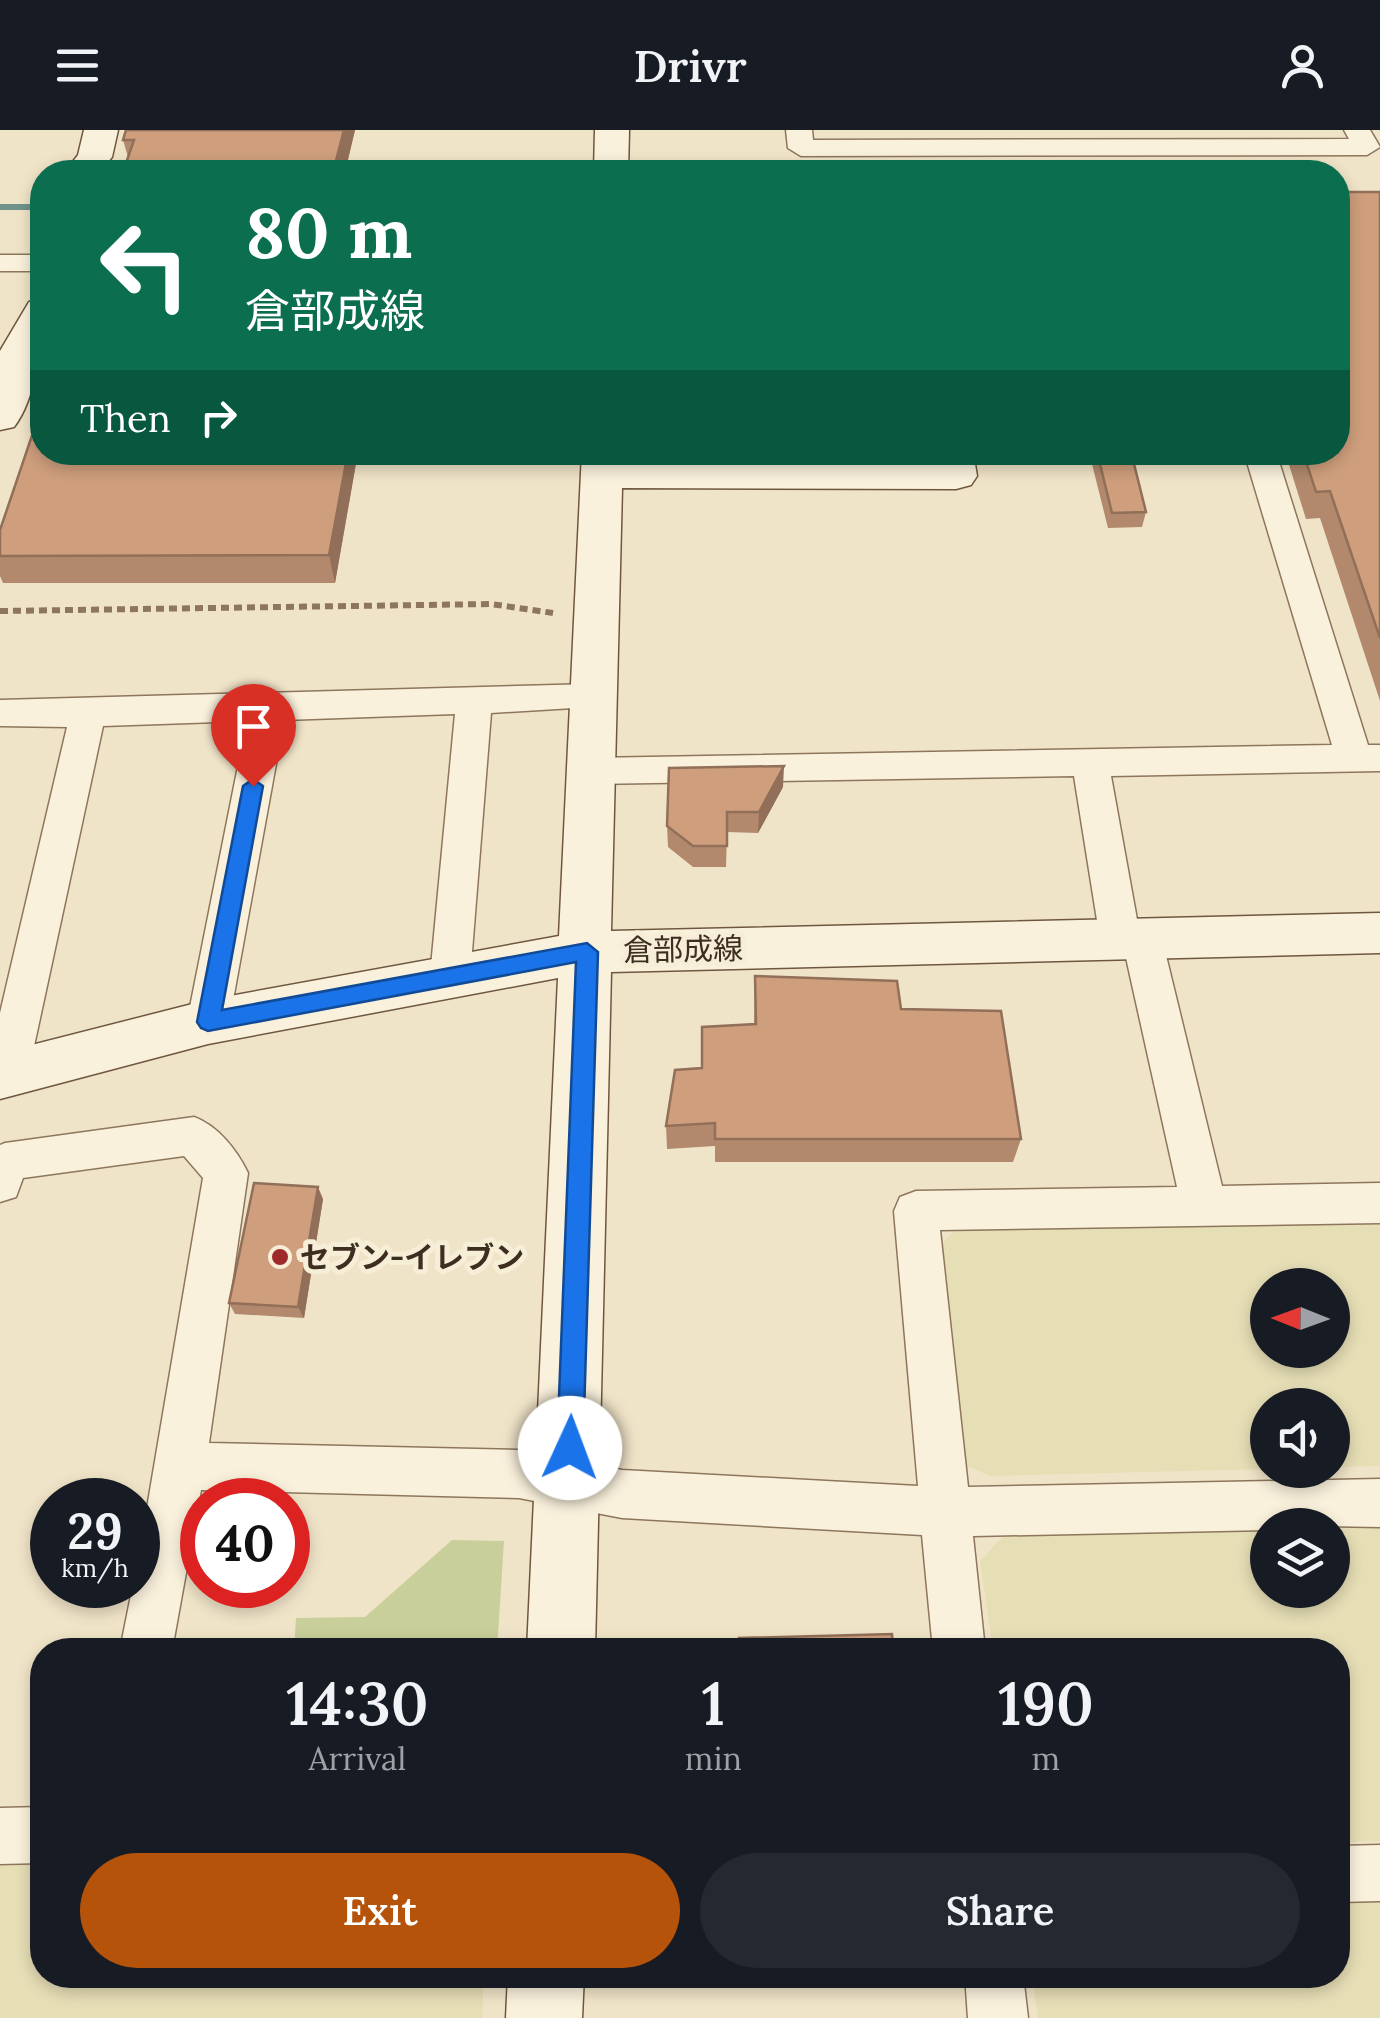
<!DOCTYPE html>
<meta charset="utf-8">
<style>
:root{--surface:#171b24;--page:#242831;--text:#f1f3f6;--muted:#9ea1a6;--accent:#b45309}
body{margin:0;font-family:Lora,"Noto Sans JP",serif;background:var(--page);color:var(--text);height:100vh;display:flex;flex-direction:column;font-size:38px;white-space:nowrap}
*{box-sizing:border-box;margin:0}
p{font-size:32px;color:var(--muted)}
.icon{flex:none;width:55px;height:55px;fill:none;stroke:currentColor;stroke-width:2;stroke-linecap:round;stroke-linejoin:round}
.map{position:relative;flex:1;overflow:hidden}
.drawer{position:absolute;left:30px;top:1508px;width:1320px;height:350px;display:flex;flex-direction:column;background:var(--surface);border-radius:40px;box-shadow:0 5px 15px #0003}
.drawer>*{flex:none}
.top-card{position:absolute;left:30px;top:30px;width:1320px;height:305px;border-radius:40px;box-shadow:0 5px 15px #0003;background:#0b6e4f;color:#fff;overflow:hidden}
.needle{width:65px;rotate:271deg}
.buttons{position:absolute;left:1250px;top:1138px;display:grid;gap:20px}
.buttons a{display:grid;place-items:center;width:100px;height:100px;border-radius:50%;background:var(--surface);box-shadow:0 5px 15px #0003;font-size:50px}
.speed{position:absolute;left:30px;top:1348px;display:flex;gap:20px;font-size:50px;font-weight:700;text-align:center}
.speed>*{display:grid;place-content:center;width:130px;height:130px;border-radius:50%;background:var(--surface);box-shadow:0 5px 15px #0003;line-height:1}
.speed small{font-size:25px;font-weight:400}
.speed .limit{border:15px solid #d22;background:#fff;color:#111}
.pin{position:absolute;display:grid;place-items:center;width:85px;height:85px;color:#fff;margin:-102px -42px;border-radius:50% 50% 50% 0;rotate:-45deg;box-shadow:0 0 10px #0007}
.pin .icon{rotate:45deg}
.me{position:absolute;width:110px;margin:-55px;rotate:2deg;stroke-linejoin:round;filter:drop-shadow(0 0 8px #0008)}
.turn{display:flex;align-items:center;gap:35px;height:210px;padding:0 50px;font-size:45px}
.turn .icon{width:130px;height:130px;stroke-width:2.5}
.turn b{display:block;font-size:70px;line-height:85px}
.then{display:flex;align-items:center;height:95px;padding:0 50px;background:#0003;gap:20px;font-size:38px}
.eta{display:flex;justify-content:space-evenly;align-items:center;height:170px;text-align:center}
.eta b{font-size:60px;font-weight:600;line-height:70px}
.primary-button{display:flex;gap:20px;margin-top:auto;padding:20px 50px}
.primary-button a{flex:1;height:115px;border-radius:60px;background:var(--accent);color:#fff;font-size:40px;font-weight:600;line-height:115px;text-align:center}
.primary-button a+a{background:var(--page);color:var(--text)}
header{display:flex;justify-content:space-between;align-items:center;height:130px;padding:0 50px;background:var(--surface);font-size:45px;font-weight:600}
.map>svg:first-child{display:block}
</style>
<header><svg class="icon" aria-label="menu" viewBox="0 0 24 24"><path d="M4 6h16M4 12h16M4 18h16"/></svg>Drivr<svg class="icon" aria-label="person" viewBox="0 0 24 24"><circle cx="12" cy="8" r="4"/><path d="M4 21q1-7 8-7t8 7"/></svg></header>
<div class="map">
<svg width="1380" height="1888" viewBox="0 0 1380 1888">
<rect width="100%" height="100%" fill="#f0e4c8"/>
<path fill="#e6deb5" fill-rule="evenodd" d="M 1380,1086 L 1380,1336 L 1333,1337 L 1332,1275 L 1268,1275 L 1267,1339 L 990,1346 L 967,1336 L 937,1118 L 959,1097 ZM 1268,1155 L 1332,1155 L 1332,1220 L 1268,1220 Z
M 1380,1394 L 1380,1711 L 1338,1712 L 1338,1520 L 993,1520 L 980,1431 L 1004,1405 L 1267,1397 L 1268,1460 L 1332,1460 L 1333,1395 Z
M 42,1734 L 42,1845 L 484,1845 L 482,1888 L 0,1888 L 0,1736 Z
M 1380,1772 L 1380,1888 L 1038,1888 L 1032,1845 L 1338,1845 L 1338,1773 Z"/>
<path fill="#c9cf9b" d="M 452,1410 L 504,1411 L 497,1520 L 294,1520 L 296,1488 L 365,1487 Z"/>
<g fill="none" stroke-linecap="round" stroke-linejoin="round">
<path fill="#6f938a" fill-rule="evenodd" d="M 0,74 L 42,74 L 42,80 L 0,80 Z"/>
<g stroke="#8d765c" stroke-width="3">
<path id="street" d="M 786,0 L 812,0 L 813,10 L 1349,9 L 1344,0 L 1370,0 L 1380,17 L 1367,25 L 801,26 L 788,18 Z
M 0,125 L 42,125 L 42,141 L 0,141 Z
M 817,322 L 849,322 L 851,345 L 846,352 L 824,352 Z
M 1244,322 L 1276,322 L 1368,615 L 1380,615 L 1380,641 L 1111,646 L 1138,795 L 1156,798 L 1162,809 L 1222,1056 L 1380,1053 L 1380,1093 L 940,1100 L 968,1357 L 1380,1349 L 1380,1397 L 1268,1395 L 1268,1400 L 973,1406 L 985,1520 L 933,1520 L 922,1405 L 622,1388 L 519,1368 L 201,1360 L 172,1520 L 120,1520 L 133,1455 L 138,1455 L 138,1431 L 203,1048 L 184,1026 L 23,1048 L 16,1067 L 0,1072 L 0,1015 L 5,1013 L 194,987 C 218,996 237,1020 248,1043 L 209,1313 L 519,1320 L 622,1340 L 918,1356 L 894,1081 L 900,1067 L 916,1061 L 1177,1057 L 1125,823 L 1106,820 L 1100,809 L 1074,646 L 591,654 L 578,651 L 572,641 L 578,631 L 591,628 L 1332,615 Z
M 593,554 L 606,558 L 611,567 L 606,576 L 491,583 L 470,847 L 464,858 L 450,863 L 436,858 L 430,847 L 455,584 L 284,590 L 229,892 L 223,904 L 208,909 L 193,904 L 187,892 L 247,591 L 103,596 L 28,944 L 22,956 L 0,959 L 0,883 L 67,597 L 0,596 L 0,570 Z
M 42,1677 L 42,1733 L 0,1734 L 0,1678 Z
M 1380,1715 L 1380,1771 L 1338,1772 L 1338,1716 Z
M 965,1845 L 1023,1845 L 1028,1888 L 968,1888 Z"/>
</g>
<g stroke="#6f573f" stroke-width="3">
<path id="secondary" d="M 84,0 L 118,0 L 112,27 L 100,42 L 65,42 L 78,25 Z
M 595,0 L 629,0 L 628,42 L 594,42 Z
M 42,169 C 44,204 37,268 14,297 L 0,300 L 0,221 L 29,172 Z
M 582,322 L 622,322 L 622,332 L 933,333 L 932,322 L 973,322 L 977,346 L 971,355 L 956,359 L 622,358 L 611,801 L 1380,783 L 1380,823 L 611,842 L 595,1520 L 527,1520 L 558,848 L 208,914 L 0,969 L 0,923 L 208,870 L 559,806 Z
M 508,1845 L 584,1845 L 582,1888 L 506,1888 Z"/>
</g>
<path stroke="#8d765c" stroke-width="6" stroke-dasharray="8 5" stroke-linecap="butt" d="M 0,481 L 491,474 L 553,483"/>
<use href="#street" fill="#faf1dc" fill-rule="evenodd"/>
<use href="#secondary" fill="#faf1dc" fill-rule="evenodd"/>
</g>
<path fill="#b2896c" d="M 126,0 L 355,0 L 345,42 L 128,27 L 123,10 Z
M 1380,62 L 1380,571 L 1320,388 L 1306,389 L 1285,322 L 1338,322 Z
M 358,322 L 335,453 L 3,453 L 0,446 L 0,400 Z
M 1089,322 L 1131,322 L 1146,382 L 1142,397 L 1108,398 Z
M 783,657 L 758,703 L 727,702 L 726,737 L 693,737 L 668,717 L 667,696 Z
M 755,846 L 901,879 L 1021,1009 L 1013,1032 L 715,1032 L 715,1016 L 667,1019 L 666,996 L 702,938 L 754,894 Z
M 323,1069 L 304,1188 L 235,1184 L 229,1173 Z"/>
<path fill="#916f58" d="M 344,0 L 355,0 L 345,42 L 333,42 Z
M 348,322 L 358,322 L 335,453 L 329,425 Z
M 784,636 L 783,657 L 758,703 L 759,682 Z
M 318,1057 L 323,1069 L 304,1188 L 298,1177 Z"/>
<path fill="#cf9f7d" stroke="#916f58" stroke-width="2.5" d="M 126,0 L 344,0 L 333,42 L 123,42 L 134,10 L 123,10 Z
M 1338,62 L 1380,62 L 1380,508 L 1330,361 L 1316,362 L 1303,322 L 1338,322 Z
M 42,276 L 42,322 L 348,322 L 329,425 L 0,426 L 0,400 Z
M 1097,322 L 1131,322 L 1146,382 L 1112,383 Z
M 784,636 L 759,682 L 727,682 L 727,716 L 693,716 L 667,696 L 669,638 Z
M 755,846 L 897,851 L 901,879 L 1001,881 L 1021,1009 L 715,1009 L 715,993 L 666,996 L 675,940 L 702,938 L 702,897 L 756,894 Z
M 254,1053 L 318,1057 L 298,1177 L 229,1173 Z
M 892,1504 L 893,1520 L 740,1520 L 739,1508 Z"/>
<path fill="#1a73e8" stroke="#114b97" stroke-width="2.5" d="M 253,649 L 263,656 L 222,880 L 587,813 L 598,822 L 583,1318 L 579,1327 L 570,1331 L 561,1327 L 557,1318 L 576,832 L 208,901 L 201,898 L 197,892 L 243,656 Z"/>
<circle fill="#9e2a2b" stroke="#f7eed8" stroke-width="4" cx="280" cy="1127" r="10"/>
<g text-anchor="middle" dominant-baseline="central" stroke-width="10" stroke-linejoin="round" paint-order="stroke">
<g font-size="30" fill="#3d2e20" stroke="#f7eed8">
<text transform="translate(683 819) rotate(-1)">倉部成線</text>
</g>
<g font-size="30" font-weight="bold" fill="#3d2e20" stroke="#f7eed8" text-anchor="start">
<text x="300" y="1127">セブン-イレブン</text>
</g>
</g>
</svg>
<div class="buttons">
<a><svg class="needle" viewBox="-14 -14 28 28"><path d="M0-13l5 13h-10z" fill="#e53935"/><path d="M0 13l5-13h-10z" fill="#9ea1a6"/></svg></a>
<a><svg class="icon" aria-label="sound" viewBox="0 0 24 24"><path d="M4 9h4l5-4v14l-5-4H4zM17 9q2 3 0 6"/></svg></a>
<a><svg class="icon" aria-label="layers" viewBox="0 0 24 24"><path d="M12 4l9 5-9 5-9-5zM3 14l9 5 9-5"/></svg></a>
</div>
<div class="speed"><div>29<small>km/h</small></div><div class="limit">40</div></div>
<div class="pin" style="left:253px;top:656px;background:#d93025"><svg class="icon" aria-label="arrive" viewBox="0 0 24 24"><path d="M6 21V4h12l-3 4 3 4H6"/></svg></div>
<svg class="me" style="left:570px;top:1318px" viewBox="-20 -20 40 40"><circle r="19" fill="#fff"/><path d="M0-13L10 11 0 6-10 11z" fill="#1a73e8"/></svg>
<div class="top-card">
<div class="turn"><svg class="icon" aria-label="left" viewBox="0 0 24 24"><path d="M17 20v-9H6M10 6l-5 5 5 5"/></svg><div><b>80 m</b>倉部成線</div></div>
<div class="then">Then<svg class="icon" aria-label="right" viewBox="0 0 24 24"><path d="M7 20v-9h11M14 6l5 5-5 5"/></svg></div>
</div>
<section class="drawer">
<div class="eta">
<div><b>14:30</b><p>Arrival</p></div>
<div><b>1</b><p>min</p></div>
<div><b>190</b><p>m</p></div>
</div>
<div class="primary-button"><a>Exit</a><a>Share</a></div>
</section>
</div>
